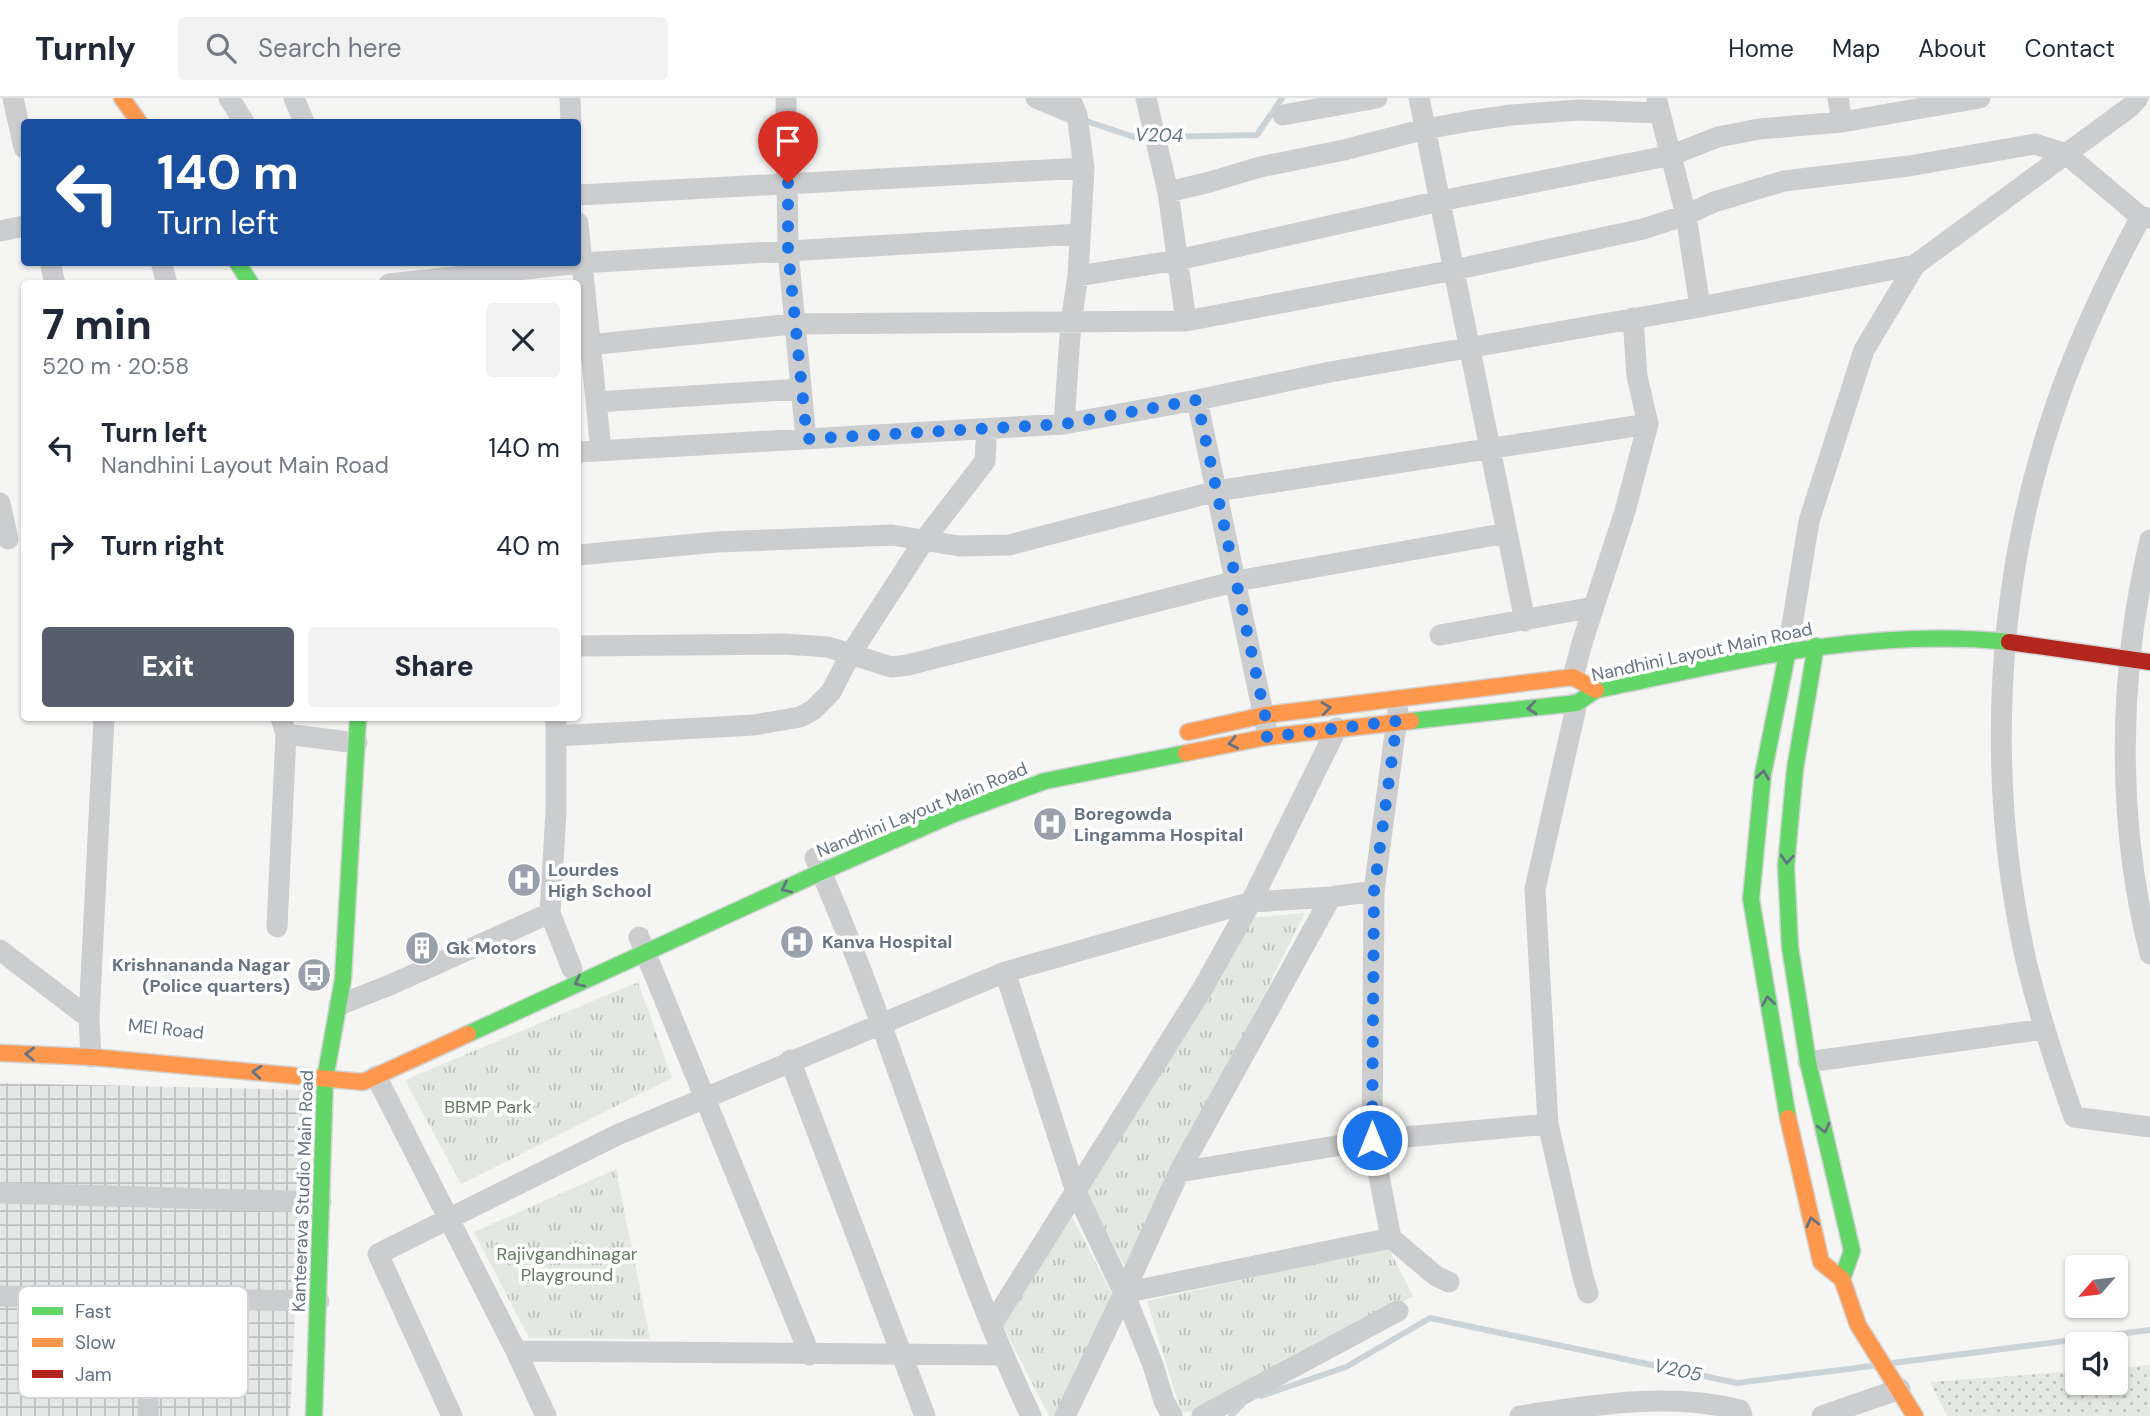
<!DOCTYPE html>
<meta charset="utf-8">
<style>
:root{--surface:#fff;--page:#f2f2f3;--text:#1f2937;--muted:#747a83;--line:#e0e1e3;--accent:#555f6b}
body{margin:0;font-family:"DM Sans",sans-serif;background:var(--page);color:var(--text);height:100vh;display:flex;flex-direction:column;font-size:26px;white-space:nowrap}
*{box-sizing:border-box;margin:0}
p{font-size:23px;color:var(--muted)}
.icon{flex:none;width:38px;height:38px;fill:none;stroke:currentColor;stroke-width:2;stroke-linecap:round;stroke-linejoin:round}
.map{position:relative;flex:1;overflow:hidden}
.sheet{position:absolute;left:21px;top:182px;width:560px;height:441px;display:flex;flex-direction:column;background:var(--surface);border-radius:7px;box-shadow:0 2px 5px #0004}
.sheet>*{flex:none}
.top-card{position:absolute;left:21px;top:21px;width:560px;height:147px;border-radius:7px;box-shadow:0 2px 5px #0004;background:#1a4fa0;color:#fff;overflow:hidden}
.needle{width:46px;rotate:242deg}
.buttons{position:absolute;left:2065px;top:1157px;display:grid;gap:14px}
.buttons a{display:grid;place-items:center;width:63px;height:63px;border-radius:7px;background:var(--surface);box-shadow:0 2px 5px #0004;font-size:35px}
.pin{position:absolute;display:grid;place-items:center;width:60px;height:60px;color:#fff;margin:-72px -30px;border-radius:50% 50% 50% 0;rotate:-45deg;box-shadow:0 0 7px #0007}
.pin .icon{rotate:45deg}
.me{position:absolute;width:77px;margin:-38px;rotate:0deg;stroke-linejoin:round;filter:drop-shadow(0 0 5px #0008)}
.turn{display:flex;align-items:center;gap:24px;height:147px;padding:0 21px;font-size:32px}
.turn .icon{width:91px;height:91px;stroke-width:2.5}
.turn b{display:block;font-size:49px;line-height:60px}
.round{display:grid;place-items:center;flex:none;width:74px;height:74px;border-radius:7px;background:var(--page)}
.overview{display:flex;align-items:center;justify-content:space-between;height:119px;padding:0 21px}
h1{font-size:42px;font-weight:800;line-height:52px}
.action{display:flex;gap:14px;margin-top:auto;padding:14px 21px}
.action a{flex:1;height:80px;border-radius:7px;background:var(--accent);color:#fff;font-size:28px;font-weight:800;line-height:80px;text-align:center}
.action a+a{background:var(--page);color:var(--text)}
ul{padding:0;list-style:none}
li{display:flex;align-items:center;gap:21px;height:98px;padding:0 21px}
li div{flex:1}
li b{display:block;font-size:26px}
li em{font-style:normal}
header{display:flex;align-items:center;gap:42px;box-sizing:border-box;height:98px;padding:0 35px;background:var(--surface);border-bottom:2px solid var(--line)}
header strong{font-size:33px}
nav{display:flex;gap:38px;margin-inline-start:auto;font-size:24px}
.search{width:490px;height:63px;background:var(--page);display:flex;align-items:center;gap:18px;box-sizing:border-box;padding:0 24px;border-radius:7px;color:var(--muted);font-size:26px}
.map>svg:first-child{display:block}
</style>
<header>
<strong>Turnly</strong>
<div class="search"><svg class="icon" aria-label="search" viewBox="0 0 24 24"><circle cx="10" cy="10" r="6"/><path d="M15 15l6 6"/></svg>Search here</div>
<nav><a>Home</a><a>Map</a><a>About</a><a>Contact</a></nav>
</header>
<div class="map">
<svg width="2150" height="1318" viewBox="0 0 2150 1318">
<defs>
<pattern id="industrial-grid" width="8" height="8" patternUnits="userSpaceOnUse" patternTransform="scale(1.75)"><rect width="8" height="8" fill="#e5e7e6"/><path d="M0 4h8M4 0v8" fill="none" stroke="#bdc0c0"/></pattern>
<pattern id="grass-dots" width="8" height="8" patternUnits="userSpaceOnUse" patternTransform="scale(1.75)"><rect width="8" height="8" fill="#e4e8e2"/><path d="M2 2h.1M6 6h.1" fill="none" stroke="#bcc0bd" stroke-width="1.8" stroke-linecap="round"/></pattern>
<pattern id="park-tufts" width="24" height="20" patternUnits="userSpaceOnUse" patternTransform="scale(1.75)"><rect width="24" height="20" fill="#e4e8e2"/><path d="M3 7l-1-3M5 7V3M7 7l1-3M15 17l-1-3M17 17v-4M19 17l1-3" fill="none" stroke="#bcc0bd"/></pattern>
</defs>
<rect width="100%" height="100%" fill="#f5f5f4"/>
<path fill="url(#industrial-grid)" d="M 0,985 L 306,992 L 290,1318 L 0,1318 Z"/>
<path fill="url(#grass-dots)" d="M 2150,1267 L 2150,1318 L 1947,1318 L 1930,1284 L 2077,1273 L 2077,1284 L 2116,1284 L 2116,1270 Z"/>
<path fill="url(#park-tufts)" d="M 1305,815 L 1126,1171 L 1085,1093 L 1249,820 Z
M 638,884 L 672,980 L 461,1086 L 405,982 Z
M 616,1071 L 650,1241 L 529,1240 L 474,1134 Z
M 1071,1117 L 1113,1198 L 1054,1318 L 1049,1318 L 1003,1228 Z
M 1388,1149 L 1413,1198 L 1197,1313 L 1181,1314 L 1147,1203 Z"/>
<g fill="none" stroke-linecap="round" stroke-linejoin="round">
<path stroke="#ccd3d7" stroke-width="6" d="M 1083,22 L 1134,39 L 1150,39
M 1160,39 L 1257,37 L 1282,0
M 1893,1265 L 2150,1232
M 1261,1298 L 1346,1269 L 1430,1220 L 1737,1285 L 1872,1268
M 1231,1318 L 1242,1307"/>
<g stroke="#d2d3d4" stroke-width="19">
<path id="fast" d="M 237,164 L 251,186
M 1816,548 L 1795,671 L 1786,768 L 1790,849 L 1808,964 L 1852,1153 L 1842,1181
M 1788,552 L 1763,676 L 1751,801 L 1788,1020
M 1411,623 L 1577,605 L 1596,592 C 1732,564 1869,529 2009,544
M 468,936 L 821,774 L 954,716 L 1045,683 L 1186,655
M 314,1318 L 325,981 L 343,881 L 358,620"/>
</g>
<g stroke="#d2d3d4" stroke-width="19">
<path id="slow" d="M 122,0 L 139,24
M 1188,634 L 1265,617 L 1573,579 L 1596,592
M 1186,655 L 1267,639 L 1411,623
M 0,955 L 91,959 L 363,984 L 468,936
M 1788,1020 L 1821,1164 L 1842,1181 L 1858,1227 L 1915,1318"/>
</g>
<g stroke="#d2d3d4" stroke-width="19">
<path id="jam" d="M 2009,544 L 2150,564"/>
</g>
<path stroke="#cccdcf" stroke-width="21" d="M 13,0 L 24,50
M 229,0 L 244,24
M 294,0 L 304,24
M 570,0 L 571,24
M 786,0 L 788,153 L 806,341
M 1036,0 L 1077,17
M 1146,0 L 1168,94 L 1186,223
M 1419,0 L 1525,523
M 1838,0 L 1842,24
M 1657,3 L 1686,117 L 1700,209
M 1283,17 L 1377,0
M 1168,94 L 1210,84 L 1260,69 L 1344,52 L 1425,31 L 1470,23 L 1511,17 L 1580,12 L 1659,15
M 578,97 L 1084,70
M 2141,119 C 2105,185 2074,251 2051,322 C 1994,495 1986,689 2027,867 C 2040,919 2056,969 2074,1019 L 2150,1029
M 578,125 L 601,352
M 0,133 L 24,128
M 50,164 L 55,186
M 161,164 L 167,186
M 1078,178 L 1178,162 L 1440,103 L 1672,57 L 1718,39 L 1759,31 L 1842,24 L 1980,0
M 389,186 L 581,165 L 1079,136
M 578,248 L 793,226 L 1186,223 L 1454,172 L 1643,131 L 1686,117 L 1714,104 L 1784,83 L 1909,68 L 2035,46 L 2066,56 L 2141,119 L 2150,120
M 1197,302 L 1266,629
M 596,304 L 801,291
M 1064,326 L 1071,224 L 1078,178 L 1084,70 L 1077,17 L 1070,0
M 578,354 L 1064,326 L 1197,302 L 1330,274 L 1700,209 L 1915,167
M 0,405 L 8,441
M 2150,442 C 2118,575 2116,723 2150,856
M 578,457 L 717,444 L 892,437 L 959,448 L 1009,447 L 1217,393 L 1648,326
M 1440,537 L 1594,509
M 578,548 L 784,546 L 828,549 L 891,569 L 908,567 L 1237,483 L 1507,435
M 1788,552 L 1809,423 L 1864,252 L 1915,167 L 2130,9 L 2138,0
M 1573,579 L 1582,545 L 1625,413 L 1648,326 L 1637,278 L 1633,220
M 1577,605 L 1535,791 L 1548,1026 L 1583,1179 L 1588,1195
M 1398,613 L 1374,793 L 1372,1042 L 1391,1140 L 1436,1178 L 1449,1184
M 286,636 L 357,645
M 556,638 L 754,627 L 800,619 L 813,612 L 831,594 L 850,557 L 925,441 L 985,363 L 986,345
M 815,760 C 896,942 946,1138 1031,1318
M 550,815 L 572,871
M 277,829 L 286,636 L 281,620
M 639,839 L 810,1257
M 0,852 L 89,920 L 91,959
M 1005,874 L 1076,1094 L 1124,1195 L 1153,1267 L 1164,1303 L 1172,1318
M 339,907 L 390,887 L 550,815 L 556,713 L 556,620
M 89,920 L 104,620
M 790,962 L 925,1318
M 1808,964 L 2044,931
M 376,978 L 516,1253 L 546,1318
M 1179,1074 L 1372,1042 L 1548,1026
M 0,1095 L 321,1104
M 1124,1195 L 1391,1140
M 0,1198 L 319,1203
M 991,1228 L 1203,890 L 1251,804 L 1337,630
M 516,1253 L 1002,1257
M 148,1318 L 149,1200
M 452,1318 L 378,1156 L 617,1037 L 1005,874 L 1251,804 L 1331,799 L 1374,793
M 1065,1318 L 1124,1195 L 1179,1074 L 1331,799
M 1202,1318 L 1398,1213
M 1520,1318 C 1593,1307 1668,1294 1740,1312 L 1742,1318
M 1822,1318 L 1900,1291"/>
<use href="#fast" stroke="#63d668" stroke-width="16"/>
<use href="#slow" stroke="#ff974d" stroke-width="16"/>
<use href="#jam" stroke="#b3261e" stroke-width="16"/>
</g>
<defs><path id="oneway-chevron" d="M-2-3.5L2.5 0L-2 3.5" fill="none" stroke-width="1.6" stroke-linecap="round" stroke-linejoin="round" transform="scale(1.75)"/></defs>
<g stroke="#657383">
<use href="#oneway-chevron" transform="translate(1326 610) rotate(-7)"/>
<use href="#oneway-chevron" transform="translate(1532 610) rotate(174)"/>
<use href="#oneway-chevron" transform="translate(1233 645) rotate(169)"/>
<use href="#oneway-chevron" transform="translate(1763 677) rotate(-82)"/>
<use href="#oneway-chevron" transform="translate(1787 761) rotate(94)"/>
<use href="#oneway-chevron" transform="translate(786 790) rotate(155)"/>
<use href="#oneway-chevron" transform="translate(579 884) rotate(155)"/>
<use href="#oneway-chevron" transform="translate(1768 903) rotate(-99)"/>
<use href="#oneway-chevron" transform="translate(30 956) rotate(-178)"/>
<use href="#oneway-chevron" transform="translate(257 974) rotate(-175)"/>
<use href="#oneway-chevron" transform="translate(1824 1030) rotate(76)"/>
<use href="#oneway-chevron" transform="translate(1812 1124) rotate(-103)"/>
</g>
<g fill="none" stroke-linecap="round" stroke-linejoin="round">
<path stroke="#1a73e8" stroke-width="12" stroke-dasharray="0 21.6" d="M 788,85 L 788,153 L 807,341 L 1064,326 L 1197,302 L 1265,617 L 1267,639 L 1397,623 L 1374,793 L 1372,1042"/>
</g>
<defs>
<g id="hospital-disc" transform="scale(1.75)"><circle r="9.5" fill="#97a0ab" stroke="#fff"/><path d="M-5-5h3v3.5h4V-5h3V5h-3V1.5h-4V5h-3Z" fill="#fff"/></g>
<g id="building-disc" transform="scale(1.75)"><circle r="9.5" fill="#97a0ab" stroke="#fff"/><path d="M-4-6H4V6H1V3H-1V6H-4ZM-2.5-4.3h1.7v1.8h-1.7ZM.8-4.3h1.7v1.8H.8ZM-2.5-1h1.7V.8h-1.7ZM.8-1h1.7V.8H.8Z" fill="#fff"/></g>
<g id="bus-disc" transform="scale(1.75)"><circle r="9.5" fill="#97a0ab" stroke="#fff"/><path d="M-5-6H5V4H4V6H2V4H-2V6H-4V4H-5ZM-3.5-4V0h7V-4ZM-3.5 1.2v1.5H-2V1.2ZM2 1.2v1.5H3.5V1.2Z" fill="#fff"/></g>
</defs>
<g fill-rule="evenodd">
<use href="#hospital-disc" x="1050" y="726"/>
<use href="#hospital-disc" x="524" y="782"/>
<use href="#hospital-disc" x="797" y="844"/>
<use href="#building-disc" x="422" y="850"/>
<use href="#bus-disc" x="314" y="877"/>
</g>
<g text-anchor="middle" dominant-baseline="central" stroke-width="7" stroke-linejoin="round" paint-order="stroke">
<g font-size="18" fill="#657383" stroke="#fff">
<text transform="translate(1702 554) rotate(-12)">Nandhini Layout Main Road</text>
<text transform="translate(922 712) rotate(-22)">Nandhini Layout Main Road</text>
<text transform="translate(166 931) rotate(6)">MEI Road</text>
<text transform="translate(303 1093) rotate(-88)">Kanteerava Studio Main Road</text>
</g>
<g font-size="18" font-weight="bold" fill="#657383" stroke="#fff" text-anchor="start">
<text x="1074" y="716">Boregowda<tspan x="1074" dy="21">Lingamma Hospital</tspan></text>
<text x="548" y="772">Lourdes<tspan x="548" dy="21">High School</tspan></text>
<text x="822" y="844">Kanva Hospital</text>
<text x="446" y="850">Gk Motors</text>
<text x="290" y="867" text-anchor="end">Krishnananda Nagar<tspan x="290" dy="21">(Police quarters)</tspan></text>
</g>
<g font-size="18" fill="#677b64" stroke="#fff">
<text x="488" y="1009">BBMP Park</text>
<text x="567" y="1156">Rajivgandhinagar<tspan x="567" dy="21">Playground</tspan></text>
</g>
<g font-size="19" font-style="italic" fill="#617480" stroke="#fff">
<text transform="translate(1159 37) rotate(1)">V204</text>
<text transform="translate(1678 1272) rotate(12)">V205</text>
</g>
</g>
<rect x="18" y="1188" width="230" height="112" rx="10" fill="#fff" stroke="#d1d5da" stroke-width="2"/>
<rect x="32" y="1209" width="31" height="8" fill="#63d668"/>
<rect x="32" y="1240" width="31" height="9" fill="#ff974d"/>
<rect x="32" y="1272" width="31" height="8" fill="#b3261e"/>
<g font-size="19" fill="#657383">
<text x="75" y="1220">Fast</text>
<text x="75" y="1251">Slow</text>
<text x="75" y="1283">Jam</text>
</g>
</svg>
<div class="buttons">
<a><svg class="needle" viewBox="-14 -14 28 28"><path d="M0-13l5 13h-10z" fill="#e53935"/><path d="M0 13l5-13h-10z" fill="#747a83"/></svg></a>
<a><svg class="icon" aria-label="sound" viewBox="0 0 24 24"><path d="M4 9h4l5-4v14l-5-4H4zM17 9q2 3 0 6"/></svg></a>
</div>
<div class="pin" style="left:788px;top:85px;background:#d93025"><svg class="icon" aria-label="arrive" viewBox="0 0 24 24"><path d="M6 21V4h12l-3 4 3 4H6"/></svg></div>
<svg class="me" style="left:1372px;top:1042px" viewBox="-20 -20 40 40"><circle r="17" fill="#1a73e8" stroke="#fff" stroke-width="3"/><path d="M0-11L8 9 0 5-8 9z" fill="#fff"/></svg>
<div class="top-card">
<div class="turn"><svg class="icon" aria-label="left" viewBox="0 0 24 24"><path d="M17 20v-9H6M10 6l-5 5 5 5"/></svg><div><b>140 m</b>Turn left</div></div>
</div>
<section class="sheet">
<div class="overview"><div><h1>7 min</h1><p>520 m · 20:58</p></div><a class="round"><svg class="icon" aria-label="close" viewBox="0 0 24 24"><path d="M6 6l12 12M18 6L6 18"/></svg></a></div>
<ul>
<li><svg class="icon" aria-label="left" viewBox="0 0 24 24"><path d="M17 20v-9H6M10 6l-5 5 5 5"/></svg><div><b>Turn left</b><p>Nandhini Layout Main Road</p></div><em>140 m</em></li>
<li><svg class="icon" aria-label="right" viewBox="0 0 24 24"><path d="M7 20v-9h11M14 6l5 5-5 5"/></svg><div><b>Turn right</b></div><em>40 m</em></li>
</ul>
<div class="action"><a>Exit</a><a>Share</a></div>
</section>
</div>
